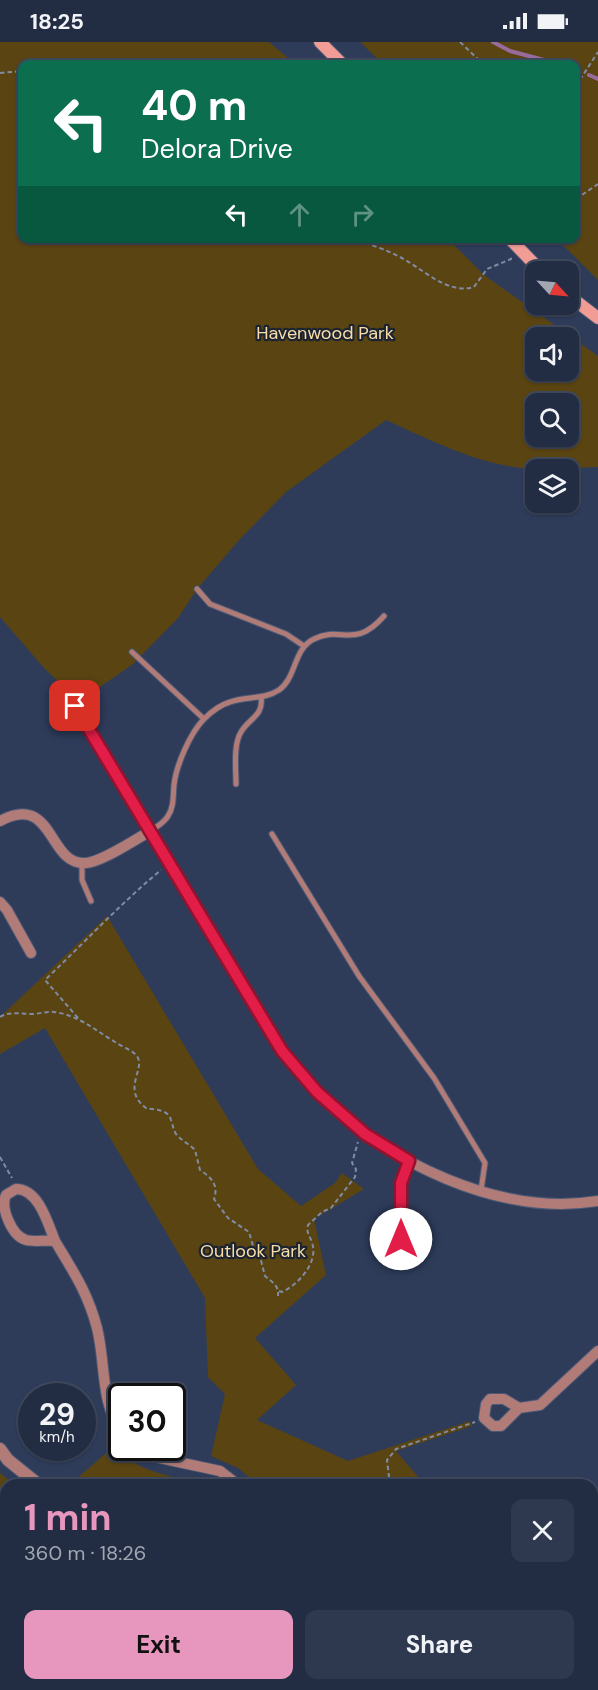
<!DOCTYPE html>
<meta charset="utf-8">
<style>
:root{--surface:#222d44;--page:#2e394f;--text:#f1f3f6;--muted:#a2a8b2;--line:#3f495d;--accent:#e797bd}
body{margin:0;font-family:"DM Sans",sans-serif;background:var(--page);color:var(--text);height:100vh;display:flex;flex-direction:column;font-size:22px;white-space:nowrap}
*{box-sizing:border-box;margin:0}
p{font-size:20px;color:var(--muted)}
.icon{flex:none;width:33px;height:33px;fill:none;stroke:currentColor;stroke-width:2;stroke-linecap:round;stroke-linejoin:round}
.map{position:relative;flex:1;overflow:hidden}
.drawer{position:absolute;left:0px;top:1437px;width:598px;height:212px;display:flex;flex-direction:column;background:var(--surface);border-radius:18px 18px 0 0;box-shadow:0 2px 4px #0004,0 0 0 2px var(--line)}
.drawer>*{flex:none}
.guide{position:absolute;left:18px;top:18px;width:562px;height:183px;border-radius:12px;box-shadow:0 2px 4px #0004,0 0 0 2px var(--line);background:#0b6e4f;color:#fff;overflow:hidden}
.needle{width:39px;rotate:116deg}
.fabs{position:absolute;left:525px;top:219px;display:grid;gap:12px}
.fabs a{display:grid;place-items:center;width:54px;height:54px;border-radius:12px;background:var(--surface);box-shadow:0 2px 4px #0004,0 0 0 2px var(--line);font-size:30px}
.speed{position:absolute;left:18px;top:1341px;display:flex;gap:12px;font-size:30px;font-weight:700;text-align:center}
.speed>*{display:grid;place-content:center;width:78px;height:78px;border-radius:50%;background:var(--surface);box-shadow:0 2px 4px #0004,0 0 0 2px var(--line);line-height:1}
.speed small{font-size:15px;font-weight:400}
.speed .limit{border:3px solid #111;border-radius:9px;background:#fff;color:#111}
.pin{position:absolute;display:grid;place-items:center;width:51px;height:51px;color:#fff;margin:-26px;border-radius:12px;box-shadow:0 3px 9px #0006}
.me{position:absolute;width:66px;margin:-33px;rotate:0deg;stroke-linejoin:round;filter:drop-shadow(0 0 4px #0008)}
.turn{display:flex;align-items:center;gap:21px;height:126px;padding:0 24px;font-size:27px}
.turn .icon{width:78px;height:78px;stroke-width:2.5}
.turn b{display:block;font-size:42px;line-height:51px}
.lanes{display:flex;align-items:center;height:57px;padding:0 24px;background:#0003;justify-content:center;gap:30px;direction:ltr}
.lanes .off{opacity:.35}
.round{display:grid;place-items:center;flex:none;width:63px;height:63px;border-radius:12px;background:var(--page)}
.overview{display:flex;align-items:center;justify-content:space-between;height:102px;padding:0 24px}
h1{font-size:36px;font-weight:700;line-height:45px;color:var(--accent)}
.button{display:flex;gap:12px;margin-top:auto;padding:12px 24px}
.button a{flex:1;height:69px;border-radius:12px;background:var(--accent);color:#111;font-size:24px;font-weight:700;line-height:69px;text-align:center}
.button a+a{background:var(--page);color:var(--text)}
.status{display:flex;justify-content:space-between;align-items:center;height:42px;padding:0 30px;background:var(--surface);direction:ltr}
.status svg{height:16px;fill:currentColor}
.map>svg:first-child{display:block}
</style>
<div class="status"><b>18:25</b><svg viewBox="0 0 49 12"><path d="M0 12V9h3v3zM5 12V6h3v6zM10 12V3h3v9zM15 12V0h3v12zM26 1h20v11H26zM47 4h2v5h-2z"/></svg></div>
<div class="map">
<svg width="598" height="1648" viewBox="0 0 598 1648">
<rect width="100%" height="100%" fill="#2e3c5a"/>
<path fill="#5a4412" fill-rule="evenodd" d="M 0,0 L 269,0 L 295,22 L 22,22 L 22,196 L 448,197 L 484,233 L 598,314 L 598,425 C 576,425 556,429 534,427 C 483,425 432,399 386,378 L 286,450 L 240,497 L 197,547 L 178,576 L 133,622 L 100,645 L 66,647 L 44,626 L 0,575 ZM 536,296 L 568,296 L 568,328 L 536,328 ZM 536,362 L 568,362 L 568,394 L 536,394 Z
M 360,0 L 598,0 L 598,238 L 557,197 L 576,196 L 576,22 L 383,22 Z
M 107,874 L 258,1127 L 301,1164 L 335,1141 L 342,1131 L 364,1147 L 314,1177 L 326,1233 L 255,1296 L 296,1343 L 257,1378 L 348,1419 L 470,1379 L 472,1384 L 396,1409 L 425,1443 L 258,1443 L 238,1426 L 211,1414 L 225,1352 L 208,1335 L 205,1256 L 45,986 L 0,1012 L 0,975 Z
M 113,1405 C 139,1431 174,1435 209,1443 L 79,1443 L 73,1440 Z
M 0,1431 L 15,1443 L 6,1443 L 6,1526 L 0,1524 Z
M 314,1643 L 314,1642 L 359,1643 L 354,1648 L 316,1648 Z"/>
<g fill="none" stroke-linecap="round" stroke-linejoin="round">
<path stroke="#996a9c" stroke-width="4" d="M 493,0 L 510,9 L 559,22
M 576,27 L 577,27
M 589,33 L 598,37"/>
<g stroke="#4c5975" stroke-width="7">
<path id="service" d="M 197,547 L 210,562 L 286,592 L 304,604
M 132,610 L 204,677
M 236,742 C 236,727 233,703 241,690 C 249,676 264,674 261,655
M 151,789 C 157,784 164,781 168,774 C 174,765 173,754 174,743 C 176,724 190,691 204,677 C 211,670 220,663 230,660 C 246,654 264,658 279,648 C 297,635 293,607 314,597 C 342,583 354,608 384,574
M 272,792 L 359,934 L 434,1036 L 485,1121 L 481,1148
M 82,822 L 82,838 L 91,859
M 122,1642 L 124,1648"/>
</g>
<g stroke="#4c5975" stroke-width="12">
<path id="minor" d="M 75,664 L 282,1009 C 294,1022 305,1038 317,1051 C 387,1120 498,1175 598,1159
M 0,779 C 55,750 47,824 86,821 C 102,820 134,798 149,790
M 0,860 L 7,868 L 31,911
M 16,1147 C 39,1147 48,1182 55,1199 C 46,1198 33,1200 26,1198 C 12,1194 0,1166 6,1153 Z
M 55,1199 C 73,1229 88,1251 97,1286 C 106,1322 100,1360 122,1392
M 399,1216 C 403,1184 394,1149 409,1119
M 519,1366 L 504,1357 L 490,1357 L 486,1362 L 484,1376 L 493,1384 L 501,1384 L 519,1366 L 540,1363 L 598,1309
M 139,1406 L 155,1415 L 220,1429 L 238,1443
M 0,1600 L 6,1602
M 129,1642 L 145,1648
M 157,1648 L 174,1644 L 191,1644
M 219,1648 L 238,1642
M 476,1648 L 481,1642"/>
</g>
<g stroke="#4c5975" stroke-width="14">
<path id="tertiary" d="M 0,1407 L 8,1418 L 39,1443
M 564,1642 L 568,1648"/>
</g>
<g stroke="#4c5975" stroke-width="14">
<path id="secondary" d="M 320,0 L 342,22
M 509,196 L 542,230
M 568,253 L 598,276"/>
</g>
<path stroke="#808ca4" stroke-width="2" stroke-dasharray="4.5 3" stroke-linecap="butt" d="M 460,0 L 483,22
M 0,31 L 22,29
M 576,44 L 598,10
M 576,157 L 598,142
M 351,196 C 368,202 385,207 400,215 C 422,226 447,253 474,245 L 487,227 L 511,217 L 511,214
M 0,975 C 10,969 20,972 31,972 C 39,972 47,969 54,970 C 78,973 95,988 115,1000 C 122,1005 134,1008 138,1016 C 144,1029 122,1048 146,1066 C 155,1068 168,1067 171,1078 C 173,1083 173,1087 176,1092 C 182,1099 189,1102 195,1108 L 200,1128 C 211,1135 219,1143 214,1157 L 228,1176 L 249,1190 L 253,1204 L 258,1207 L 265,1234 C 272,1240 279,1243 278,1254
M 78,976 L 45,938 C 84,901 120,862 161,828
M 0,1115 L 12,1136
M 279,1249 L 282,1250 C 298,1243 319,1220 312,1201 C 310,1193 306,1192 308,1183 L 322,1170 L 331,1166 L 355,1135 L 356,1127 L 352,1121 L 358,1100
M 390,1443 L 387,1418 L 396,1407 L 475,1380
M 0,1453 L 6,1460
M 351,1642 L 353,1648"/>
<use href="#service" stroke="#b17b77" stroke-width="5"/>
<use href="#minor" stroke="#b17b77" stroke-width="10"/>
<use href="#tertiary" stroke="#b17b77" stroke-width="12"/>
<use href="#secondary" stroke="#f29c96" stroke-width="12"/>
</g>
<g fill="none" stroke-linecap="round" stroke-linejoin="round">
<g stroke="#92132f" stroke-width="15">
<path id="route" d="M 75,664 L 282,1009 L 317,1050 L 365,1092 L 409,1119 L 401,1141 L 401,1197"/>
</g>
<use href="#route" stroke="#e11d48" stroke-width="10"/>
</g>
<g text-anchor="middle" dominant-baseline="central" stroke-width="4.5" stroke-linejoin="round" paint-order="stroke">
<g font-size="18" fill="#f8dda9" stroke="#1d2431">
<text x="325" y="291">Havenwood Park</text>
<text x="253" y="1209">Outlook Park</text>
</g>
</g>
</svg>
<div class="fabs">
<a><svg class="needle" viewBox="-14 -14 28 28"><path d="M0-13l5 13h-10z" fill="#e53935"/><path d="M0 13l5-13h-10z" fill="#a2a8b2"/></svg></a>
<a><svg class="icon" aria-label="sound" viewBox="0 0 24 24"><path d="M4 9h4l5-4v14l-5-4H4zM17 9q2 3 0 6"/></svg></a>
<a><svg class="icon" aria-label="search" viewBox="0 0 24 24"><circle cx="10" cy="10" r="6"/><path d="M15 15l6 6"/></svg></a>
<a><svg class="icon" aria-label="layers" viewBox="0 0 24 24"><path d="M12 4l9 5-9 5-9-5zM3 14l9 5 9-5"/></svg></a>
</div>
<div class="speed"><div>29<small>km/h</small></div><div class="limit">30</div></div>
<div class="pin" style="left:75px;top:664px;background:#d93025"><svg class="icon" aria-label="arrive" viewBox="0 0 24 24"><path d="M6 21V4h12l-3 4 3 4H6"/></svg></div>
<svg class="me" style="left:401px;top:1197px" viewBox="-20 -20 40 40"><circle r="19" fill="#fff"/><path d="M0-13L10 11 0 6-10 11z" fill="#e11d48"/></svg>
<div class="guide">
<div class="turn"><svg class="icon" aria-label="left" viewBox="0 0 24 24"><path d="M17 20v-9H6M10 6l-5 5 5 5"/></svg><div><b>40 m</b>Delora Drive</div></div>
<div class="lanes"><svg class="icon" aria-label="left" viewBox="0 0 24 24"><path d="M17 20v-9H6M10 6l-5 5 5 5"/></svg><svg class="icon off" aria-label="ahead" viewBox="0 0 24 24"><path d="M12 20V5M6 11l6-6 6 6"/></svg><svg class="icon off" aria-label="right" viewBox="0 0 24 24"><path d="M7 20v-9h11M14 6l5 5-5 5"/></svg></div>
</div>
<section class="drawer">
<div class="overview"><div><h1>1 min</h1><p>360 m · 18:26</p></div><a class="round"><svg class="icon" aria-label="close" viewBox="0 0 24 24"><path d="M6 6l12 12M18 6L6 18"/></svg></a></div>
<div class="button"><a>Exit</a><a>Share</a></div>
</section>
</div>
